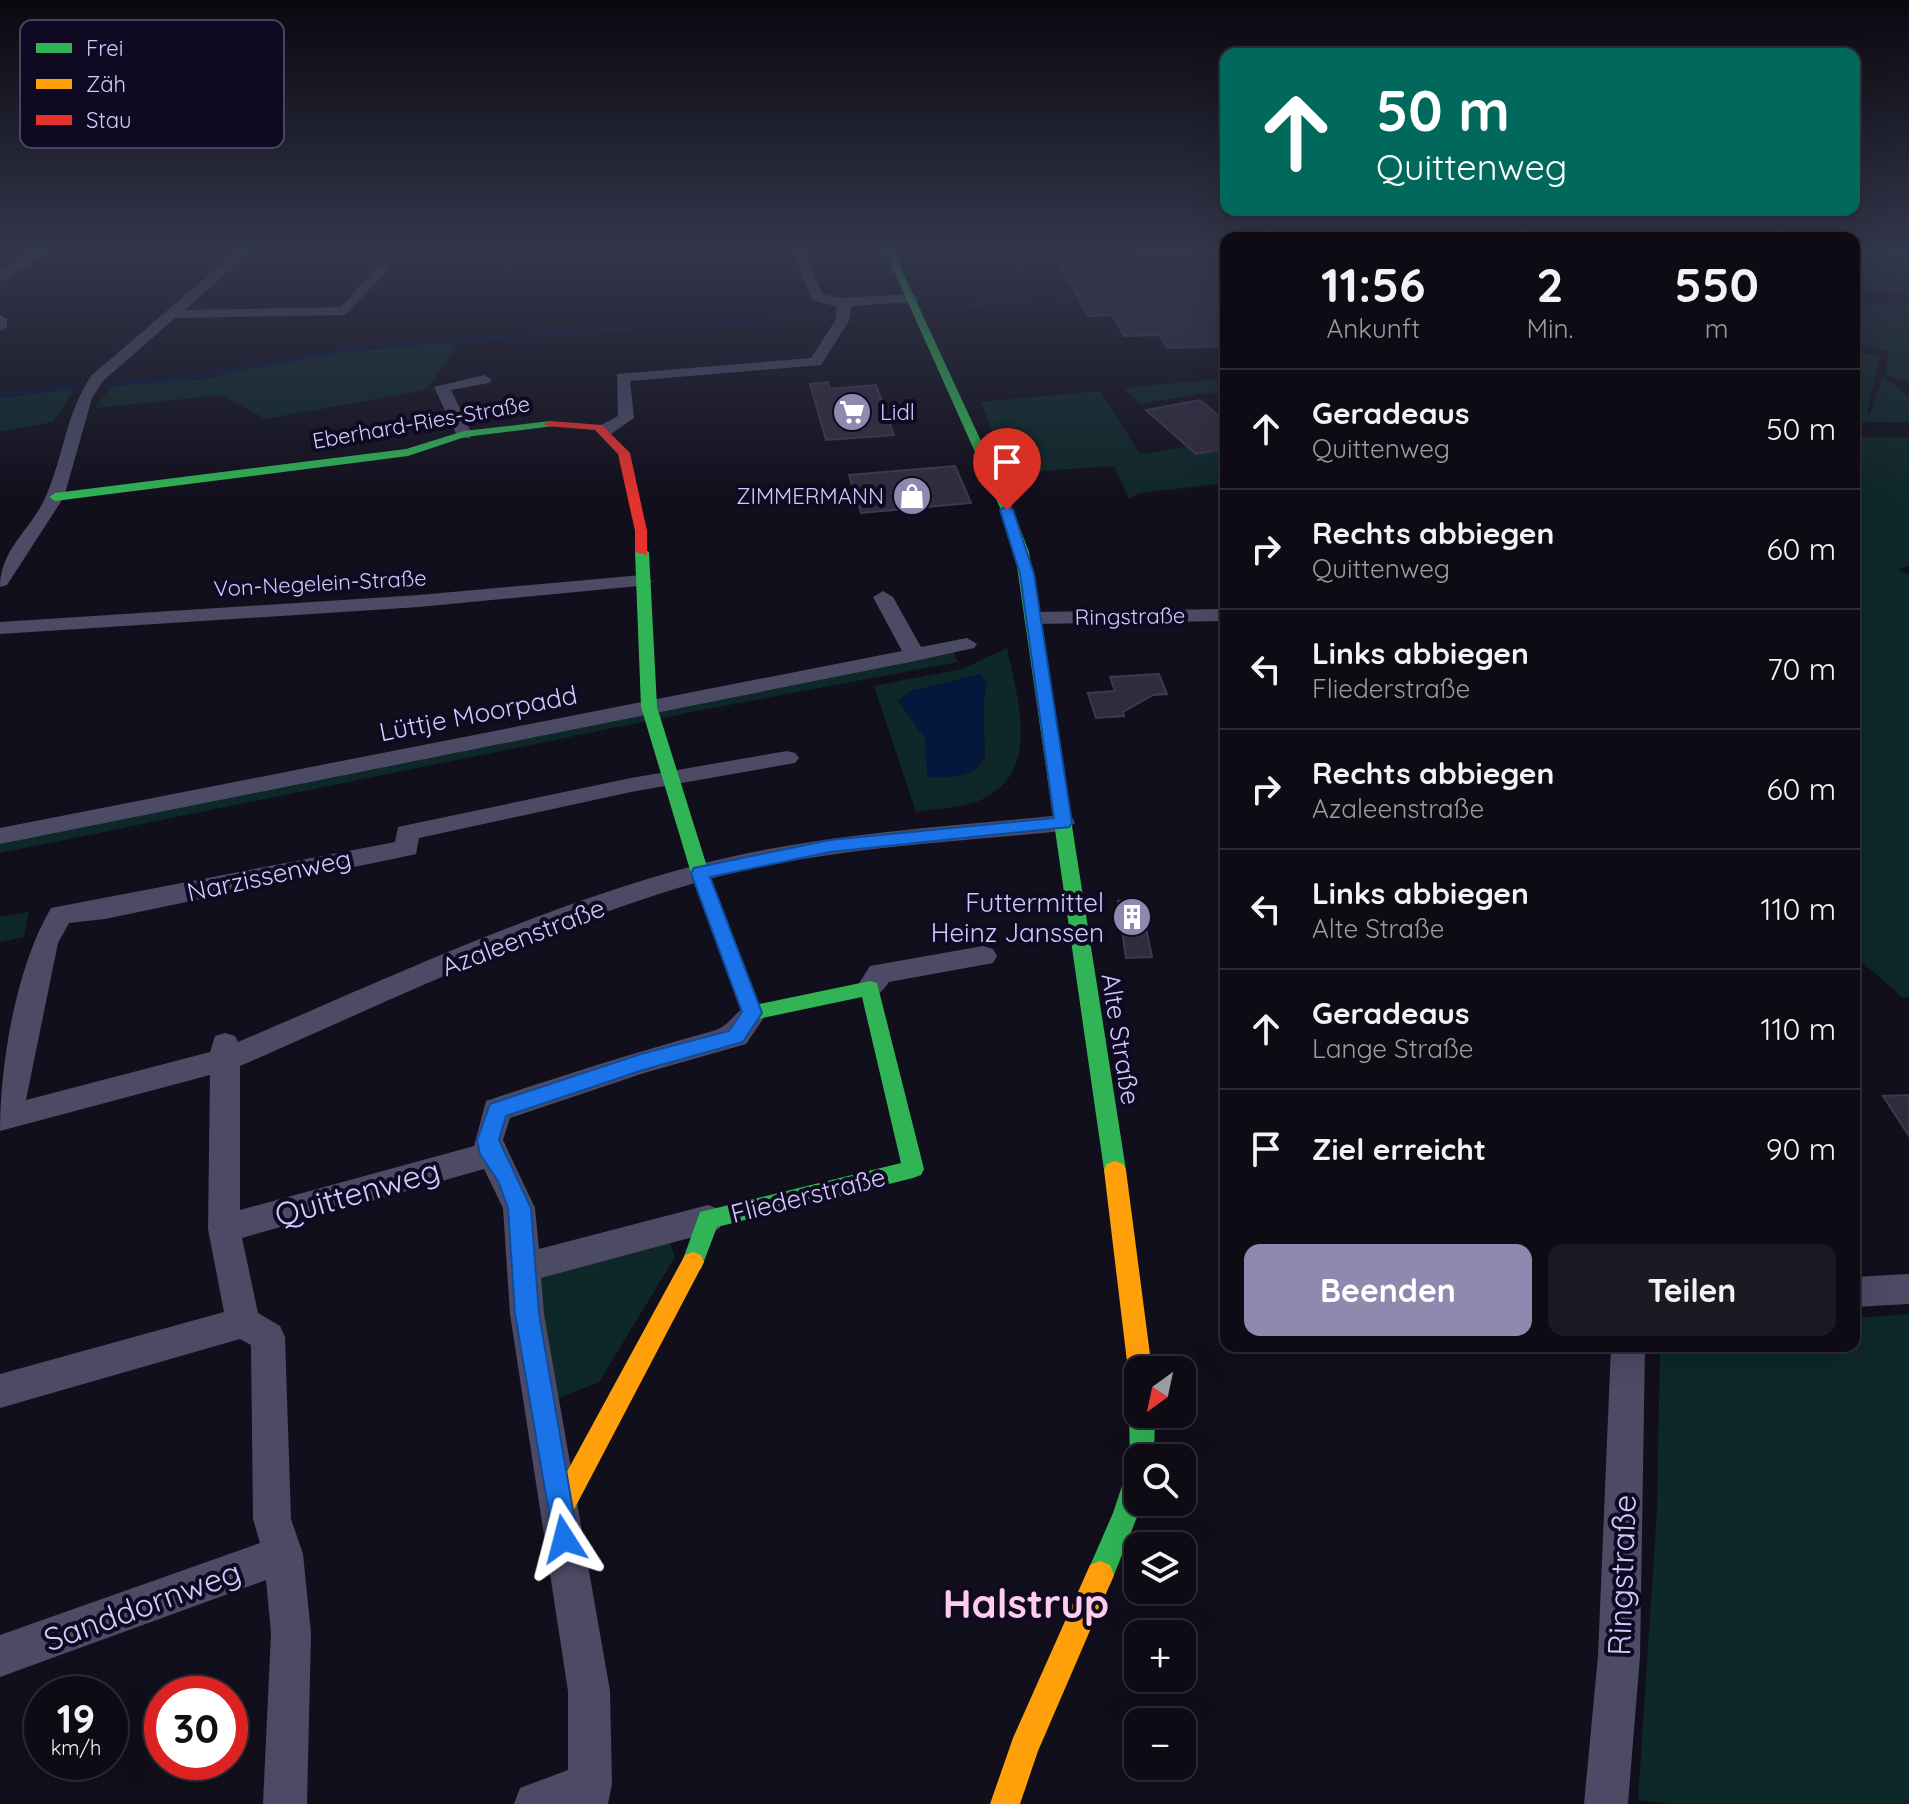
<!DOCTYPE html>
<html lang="de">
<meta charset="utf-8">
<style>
:root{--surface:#0e0b15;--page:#1c1922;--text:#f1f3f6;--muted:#9b9ba0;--line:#2e2b34;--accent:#8f89b0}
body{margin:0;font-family:Quicksand,sans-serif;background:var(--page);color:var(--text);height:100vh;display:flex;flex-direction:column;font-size:30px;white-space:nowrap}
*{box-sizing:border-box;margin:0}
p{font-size:26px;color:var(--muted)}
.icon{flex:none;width:44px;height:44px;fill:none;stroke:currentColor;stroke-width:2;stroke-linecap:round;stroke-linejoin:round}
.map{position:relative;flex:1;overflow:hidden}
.drawer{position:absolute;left:1220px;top:232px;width:640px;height:1120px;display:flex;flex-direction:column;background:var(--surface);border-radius:16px;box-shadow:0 8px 32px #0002,0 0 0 2px var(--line)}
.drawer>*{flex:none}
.guide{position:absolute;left:1220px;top:48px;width:640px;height:168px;border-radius:16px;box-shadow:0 8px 32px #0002,0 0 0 2px var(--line);background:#00695c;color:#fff;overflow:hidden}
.needle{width:52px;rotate:213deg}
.controls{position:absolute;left:1124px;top:1356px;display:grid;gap:16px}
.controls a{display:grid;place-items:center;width:72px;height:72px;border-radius:16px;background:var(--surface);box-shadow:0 8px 32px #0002,0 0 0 2px var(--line);font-size:40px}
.speed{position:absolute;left:24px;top:1676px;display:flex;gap:16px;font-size:40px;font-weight:700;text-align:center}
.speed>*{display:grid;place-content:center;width:104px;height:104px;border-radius:50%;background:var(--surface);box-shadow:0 8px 32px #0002,0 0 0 2px var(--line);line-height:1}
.speed small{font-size:20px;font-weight:400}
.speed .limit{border:12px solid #d22;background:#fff;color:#111}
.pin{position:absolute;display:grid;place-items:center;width:68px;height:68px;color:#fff;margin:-82px -34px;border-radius:50% 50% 50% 0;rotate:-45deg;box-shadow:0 0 8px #0007}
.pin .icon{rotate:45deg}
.me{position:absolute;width:88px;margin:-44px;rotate:351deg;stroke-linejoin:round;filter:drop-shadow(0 0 6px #0008)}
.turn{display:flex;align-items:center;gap:28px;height:168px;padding:0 24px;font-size:36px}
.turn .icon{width:104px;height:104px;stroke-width:2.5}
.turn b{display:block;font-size:56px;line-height:68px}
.eta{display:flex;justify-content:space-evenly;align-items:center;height:136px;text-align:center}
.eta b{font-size:48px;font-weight:800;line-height:56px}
.button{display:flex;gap:16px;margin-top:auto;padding:16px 24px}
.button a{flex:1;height:92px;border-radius:16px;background:var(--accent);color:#fff;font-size:32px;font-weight:800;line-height:92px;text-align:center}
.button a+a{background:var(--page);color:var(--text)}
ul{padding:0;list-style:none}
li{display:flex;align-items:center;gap:24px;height:120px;padding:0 24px;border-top:2px solid var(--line)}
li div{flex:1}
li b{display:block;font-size:30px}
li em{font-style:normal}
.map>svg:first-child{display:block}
</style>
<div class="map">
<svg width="1909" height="1804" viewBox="0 0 1909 1804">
<rect width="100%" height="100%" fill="#120f1c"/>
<path fill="#0e2729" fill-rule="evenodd" d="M 1854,249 L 1909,249 L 1909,291 L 1889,294 L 1854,290 Z
M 1909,300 L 1909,382 L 1885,375 L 1889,351 L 1854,344 L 1854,308 Z
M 452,342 L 453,350 L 426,390 L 265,419 L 222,395 L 95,408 L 112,386 L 203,379 L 307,356 Z
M 1854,351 L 1880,356 L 1867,413 L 1870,413 L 1883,376 L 1909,397 L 1909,422 L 1854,422 Z
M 1226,378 L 1226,393 L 1198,394 L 1140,404 L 1123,388 Z
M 74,389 L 53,422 L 0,432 L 0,398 Z
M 1100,391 L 1140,454 L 1226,441 L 1226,483 L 1139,493 L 1129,499 L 1114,466 L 1011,473 L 980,402 Z
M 1854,437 L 1909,437 L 1909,566 L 1899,569 L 1909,575 L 1909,997 L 1903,998 L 1854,955 Z
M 1007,648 C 1017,697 1042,771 983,799 C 964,808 937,808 916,812 L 874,686 L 962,669 ZM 981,675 L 987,685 L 983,700 L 985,759 L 928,777 L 925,738 L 898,701 L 911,691 Z
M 952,650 L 958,662 L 702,710 L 0,853 L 0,843 Z
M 29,912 L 24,937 L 0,942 L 0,917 Z
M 668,1238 L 675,1257 L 599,1382 L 553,1400 L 535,1280 Z
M 1909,1314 L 1909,1804 L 1670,1804 L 1638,1800 L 1657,1510 L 1660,1346 L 1854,1346 L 1854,1318 Z"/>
<path fill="#05173d" d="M 981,674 L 987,685 C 971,737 1015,781 927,777 L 925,738 L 898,701 L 911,691 Z"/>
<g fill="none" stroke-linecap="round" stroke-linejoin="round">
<path stroke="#05173d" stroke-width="4" d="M 1062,300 L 1087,298
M 107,385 L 186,378 L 371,346 L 1029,302
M 0,395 L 77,386"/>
</g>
<path fill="#302c3e" stroke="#3e3851" stroke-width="2" d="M 1144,249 L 1226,249 L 1226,346 L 1172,348 L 1167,347 L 1159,335 L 1124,336 L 1112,315 L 1088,316 L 1058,261 L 1149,256 Z
M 828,382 L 830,389 L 876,385 L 894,435 L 826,440 L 810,384 Z
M 1200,400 L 1226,422 L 1226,449 L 1196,454 L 1146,410 Z
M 955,466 L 971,503 L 861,513 L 849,475 Z
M 1159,674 L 1167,694 L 1153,695 L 1123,712 L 1124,716 L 1096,718 L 1088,693 L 1115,691 L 1110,677 Z
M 1140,900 L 1152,957 L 1126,958 L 1118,901 Z
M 1909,1095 L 1909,1136 L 1883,1096 Z"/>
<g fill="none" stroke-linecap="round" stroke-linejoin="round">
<path fill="#4c4a65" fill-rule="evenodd" d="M 40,249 L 55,249 L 0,282 L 0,272 Z
M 239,249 L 253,249 L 185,310 L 341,307 L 377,266 L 389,269 L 345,315 L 175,318 L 103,381 L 92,398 L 64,497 L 7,585 L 0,587 C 0,549 32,529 46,496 C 64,455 66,412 92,375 Z
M 792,249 L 803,251 L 823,294 L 838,298 L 912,294 L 919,298 L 912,302 L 851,306 L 849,321 L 821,365 L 630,381 L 634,418 L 611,434 L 599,434 L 599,426 L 618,416 L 617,374 L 811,358 L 835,321 L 837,307 L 812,300 Z
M 0,315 L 7,319 L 7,327 L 0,331 Z
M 484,375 L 492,380 L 489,383 L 451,390 L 472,434 L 470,438 L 458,438 L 434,387 Z
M 642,575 L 652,581 L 649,585 L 419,607 L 0,634 L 0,622 L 419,595 Z
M 883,591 L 893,597 L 921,647 L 967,638 L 977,644 L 974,648 L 915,661 L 0,844 L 0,828 L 902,651 L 873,597 Z
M 1226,609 L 1226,621 L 1033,624 L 1023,618 L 1033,612 Z
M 787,751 L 795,753 L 799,758 L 795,763 L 631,792 L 419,838 L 416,854 L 407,856 L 105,919 L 69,923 L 58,943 L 26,1100 L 210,1052 L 215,1036 L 225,1033 L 235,1036 L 238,1042 C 389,978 538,907 697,865 C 816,834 940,827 1063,815 L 1072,817 L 1075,823 L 1063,831 C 943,843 819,848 702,881 C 542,927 392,1000 240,1066 L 240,1210 L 474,1146 L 486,1101 C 561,1076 636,1052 713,1031 C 735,1025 739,998 763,1005 L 767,1013 L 746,1044 L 644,1073 L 510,1118 L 503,1140 L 535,1208 L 539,1249 L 708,1205 L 719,1209 L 724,1219 L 719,1229 L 708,1233 L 541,1278 L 544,1314 L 610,1691 L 612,1784 L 608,1804 L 514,1804 L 520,1788 L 568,1770 L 568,1691 L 510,1314 L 503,1208 L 484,1169 L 242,1238 L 258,1313 L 280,1326 L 285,1337 L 291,1519 L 303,1554 L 311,1633 L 307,1804 L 263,1804 L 271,1633 L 266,1580 L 0,1677 L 0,1635 L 260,1543 L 253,1519 L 251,1345 L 240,1339 L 0,1408 L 0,1374 L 224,1312 L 208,1229 L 210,1075 L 0,1131 C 0,1064 16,967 51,908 L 395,842 L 398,827 L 407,825 L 631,778 Z
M 983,946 L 993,949 L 997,956 L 993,963 L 889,982 C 880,994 876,1000 860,995 L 856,988 L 870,966 Z
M 1909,1274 L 1909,1304 L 1854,1307 L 1854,1277 Z
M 1611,1346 L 1645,1346 L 1640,1656 L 1628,1804 L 1584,1804 L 1598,1656 Z"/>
<path fill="#30b455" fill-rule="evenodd" d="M 884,249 L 892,249 L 1013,510 L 1029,552 L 1126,1170 L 1123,1176 L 1115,1179 L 1107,1176 L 1104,1170 L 1015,552 L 1001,510 Z
M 550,421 L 556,424 L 554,426 L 465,437 L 408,456 L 55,501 L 49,497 L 55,493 L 406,449 L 464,431 Z
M 642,548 L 649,552 L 657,707 L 709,873 L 759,1004 L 870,981 L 877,983 L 924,1169 L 921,1175 L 913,1178 L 717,1227 L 701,1269 L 693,1272 L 685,1269 L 682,1262 L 700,1212 L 901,1163 L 862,997 L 753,1020 L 746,1018 L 743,1013 L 691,873 L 641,707 L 635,552 Z
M 1138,1403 L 1138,1414 L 1155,1414 L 1154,1458 L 1138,1458 L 1138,1502 L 1143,1502 L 1110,1585 L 1100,1589 L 1090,1585 L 1086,1575 L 1113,1513 L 1130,1462 L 1129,1414 L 1133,1405 Z"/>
<path fill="#ff9f0a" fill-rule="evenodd" d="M 1115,1161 L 1123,1164 L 1126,1170 L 1152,1370 L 1138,1370 L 1138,1381 L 1131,1378 L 1128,1370 L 1104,1170 L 1107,1164 Z
M 693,1252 L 701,1255 L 704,1262 L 569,1519 L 560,1523 L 551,1519 L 547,1510 L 551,1501 L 685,1255 Z
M 1100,1561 L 1110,1565 L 1114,1575 L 1038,1751 L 1020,1804 L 990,1804 L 1013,1738 L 1090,1565 Z"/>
<path fill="#e5322d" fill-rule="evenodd" d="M 550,421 L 602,425 L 630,453 L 647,531 L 647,555 L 635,552 L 635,531 L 618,454 L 595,430 L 546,426 L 544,424 Z"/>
</g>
<linearGradient id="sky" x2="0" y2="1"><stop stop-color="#0a080f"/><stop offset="0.5" stop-color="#33374b"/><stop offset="1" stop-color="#33374b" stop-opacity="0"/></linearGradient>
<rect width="1909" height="502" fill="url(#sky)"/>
<path fill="#1a73e8" stroke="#114b97" stroke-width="2" d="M 1007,506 L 1013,510 L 1034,574 L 1072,823 L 1069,827 L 830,852 L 710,877 L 762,1013 L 743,1042 L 643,1070 L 506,1116 L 499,1140 L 531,1208 L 539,1314 L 578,1539 L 574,1548 L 564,1552 L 555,1548 L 515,1314 L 508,1208 L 498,1181 L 480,1154 L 477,1140 L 490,1104 L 641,1054 L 729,1031 L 742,1012 L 691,873 L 694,868 L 830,840 L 1054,818 L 1020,574 L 1000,510 Z"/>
<defs>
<g id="supermarket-disc" transform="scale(2)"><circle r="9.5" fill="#8f89b0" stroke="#0f0a21"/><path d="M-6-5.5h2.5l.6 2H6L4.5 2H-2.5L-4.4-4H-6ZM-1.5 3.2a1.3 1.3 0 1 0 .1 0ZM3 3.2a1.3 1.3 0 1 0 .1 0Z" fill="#fff"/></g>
<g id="shop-disc" transform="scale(2)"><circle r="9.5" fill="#8f89b0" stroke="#0f0a21"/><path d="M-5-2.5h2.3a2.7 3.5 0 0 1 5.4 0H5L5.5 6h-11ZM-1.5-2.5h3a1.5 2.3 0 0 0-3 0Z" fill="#fff"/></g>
<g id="building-disc" transform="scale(2)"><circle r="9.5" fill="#8f89b0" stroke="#0f0a21"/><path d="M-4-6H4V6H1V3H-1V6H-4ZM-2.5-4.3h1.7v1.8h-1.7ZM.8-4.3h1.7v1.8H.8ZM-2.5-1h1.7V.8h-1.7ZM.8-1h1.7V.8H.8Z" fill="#fff"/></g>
</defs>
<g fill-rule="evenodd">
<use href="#supermarket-disc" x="852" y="412"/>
<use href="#shop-disc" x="912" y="496"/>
<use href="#building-disc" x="1132" y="917"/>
</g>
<g text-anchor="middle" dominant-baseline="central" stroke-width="8" stroke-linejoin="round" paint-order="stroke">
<g font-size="22" fill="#d2caff" stroke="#0f0a21" text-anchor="start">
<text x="880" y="412">Lidl</text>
<text x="884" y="496" text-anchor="end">ZIMMERMANN</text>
</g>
<g font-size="22" fill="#d2caff" stroke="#0f0a21">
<text transform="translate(421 422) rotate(-10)">Eberhard-Ries-Straße</text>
<text transform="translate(320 583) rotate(-3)">Von-Negelein-Straße</text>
<text transform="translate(1130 616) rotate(-1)">Ringstraße</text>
</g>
<g font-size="26" fill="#d2caff" stroke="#0f0a21">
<text transform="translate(478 713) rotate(-11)">Lüttje Moorpadd</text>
<text transform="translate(269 875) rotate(-12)">Narzissenweg</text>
<text transform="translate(523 937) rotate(-21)">Azaleenstraße</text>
<text transform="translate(1121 1039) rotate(81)">Alte Straße</text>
<text transform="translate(808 1195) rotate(-14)">Fliederstraße</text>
</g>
<g font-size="26" fill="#d2caff" stroke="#0f0a21" text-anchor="end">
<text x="1104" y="902">Futtermittel<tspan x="1104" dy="30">Heinz Janssen</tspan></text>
</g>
<g font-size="32" fill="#d2caff" stroke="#0f0a21">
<text transform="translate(357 1192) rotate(-16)">Quittenweg</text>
<text transform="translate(1621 1575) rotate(-88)">Ringstraße</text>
<text transform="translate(142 1605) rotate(-20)">Sanddornweg</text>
</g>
<g font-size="40" font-weight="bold" fill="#ffcceb" stroke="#0f0a21">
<text x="1026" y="1603">Halstrup</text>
</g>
</g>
<rect x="20" y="20" width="264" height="128" rx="12" fill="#0f0a21" stroke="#4a4464" stroke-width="2"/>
<rect x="36" y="43" width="36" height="10" fill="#30b455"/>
<rect x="36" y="79" width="36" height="10" fill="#ff9f0a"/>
<rect x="36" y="115" width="36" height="10" fill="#e5322d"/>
<g font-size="22" fill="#d2caff">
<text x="86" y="56">Frei</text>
<text x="86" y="92">Zäh</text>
<text x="86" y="128">Stau</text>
</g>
</svg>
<div class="controls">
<a><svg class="needle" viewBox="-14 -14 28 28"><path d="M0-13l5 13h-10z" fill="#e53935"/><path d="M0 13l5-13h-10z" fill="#9b9ba0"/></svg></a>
<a><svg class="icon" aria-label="search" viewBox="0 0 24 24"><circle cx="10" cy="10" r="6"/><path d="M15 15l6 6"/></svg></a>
<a><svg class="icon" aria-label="layers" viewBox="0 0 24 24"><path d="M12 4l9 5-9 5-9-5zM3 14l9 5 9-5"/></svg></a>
<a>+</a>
<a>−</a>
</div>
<div class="speed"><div>19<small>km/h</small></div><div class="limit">30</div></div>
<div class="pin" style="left:1007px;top:510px;background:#d93025"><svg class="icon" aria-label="arrive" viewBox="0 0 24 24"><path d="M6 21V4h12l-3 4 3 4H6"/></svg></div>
<svg class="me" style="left:564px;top:1539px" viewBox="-20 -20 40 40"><path d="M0-17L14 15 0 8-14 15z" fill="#1a73e8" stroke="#fff" stroke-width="4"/></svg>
<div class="guide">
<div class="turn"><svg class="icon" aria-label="ahead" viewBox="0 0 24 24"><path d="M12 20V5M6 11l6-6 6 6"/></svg><div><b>50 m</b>Quittenweg</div></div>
</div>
<section class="drawer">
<div class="eta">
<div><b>11:56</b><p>Ankunft</p></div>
<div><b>2</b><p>Min.</p></div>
<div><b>550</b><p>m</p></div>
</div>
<ul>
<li><svg class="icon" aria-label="ahead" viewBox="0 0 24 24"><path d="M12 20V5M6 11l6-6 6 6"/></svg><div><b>Geradeaus</b><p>Quittenweg</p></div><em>50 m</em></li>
<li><svg class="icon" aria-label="right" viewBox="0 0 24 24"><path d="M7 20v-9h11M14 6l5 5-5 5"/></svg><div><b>Rechts abbiegen</b><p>Quittenweg</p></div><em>60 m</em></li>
<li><svg class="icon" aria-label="left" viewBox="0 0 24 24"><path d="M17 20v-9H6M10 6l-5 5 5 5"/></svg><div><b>Links abbiegen</b><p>Fliederstraße</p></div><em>70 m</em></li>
<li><svg class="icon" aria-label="right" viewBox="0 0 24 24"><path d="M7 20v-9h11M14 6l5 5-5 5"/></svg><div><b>Rechts abbiegen</b><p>Azaleenstraße</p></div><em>60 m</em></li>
<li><svg class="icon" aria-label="left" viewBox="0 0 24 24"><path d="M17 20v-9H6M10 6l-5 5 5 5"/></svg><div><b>Links abbiegen</b><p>Alte Straße</p></div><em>110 m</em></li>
<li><svg class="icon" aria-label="ahead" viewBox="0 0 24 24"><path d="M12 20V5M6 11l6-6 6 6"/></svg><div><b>Geradeaus</b><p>Lange Straße</p></div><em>110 m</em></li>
<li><svg class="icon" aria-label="arrive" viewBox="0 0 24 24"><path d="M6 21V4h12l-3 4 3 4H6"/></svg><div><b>Ziel erreicht</b></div><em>90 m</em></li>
</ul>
<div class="button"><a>Beenden</a><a>Teilen</a></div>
</section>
</div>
